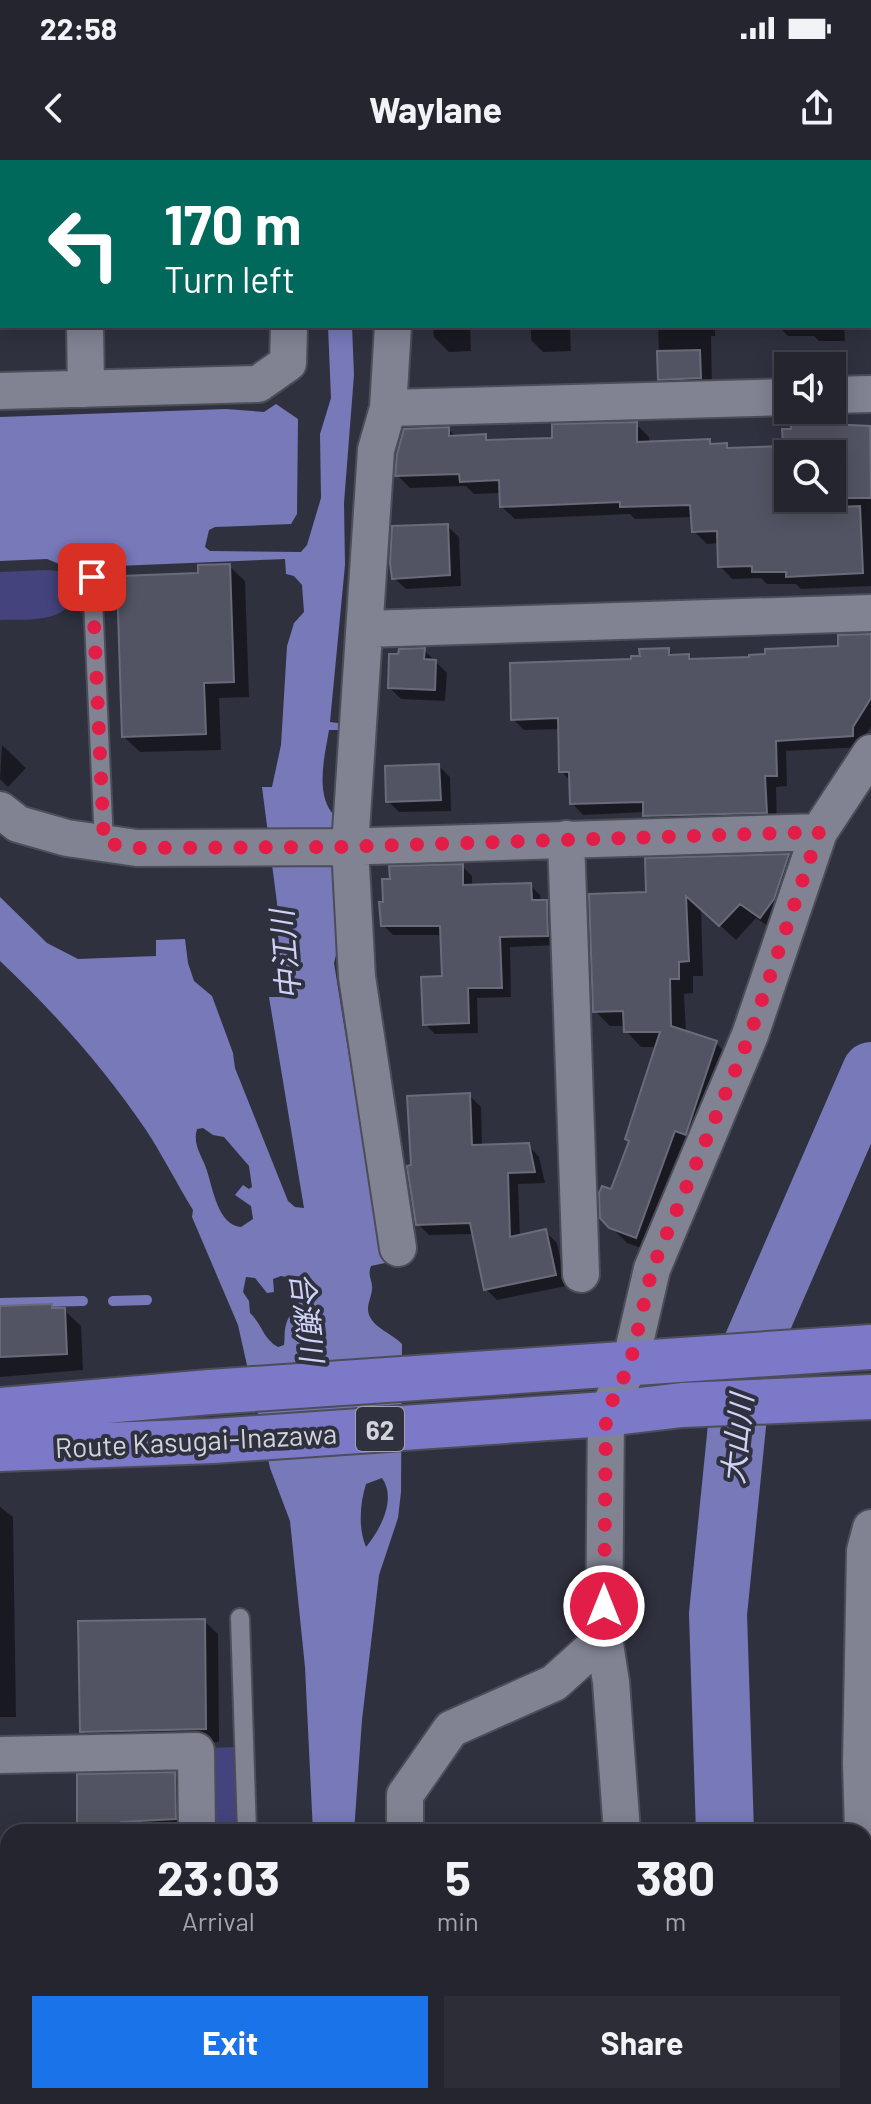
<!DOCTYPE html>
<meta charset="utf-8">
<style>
:root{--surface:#24252f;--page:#2c2d37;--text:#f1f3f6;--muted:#a3a5aa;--line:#41424b;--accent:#1a73e8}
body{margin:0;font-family:Barlow,"Noto Sans JP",sans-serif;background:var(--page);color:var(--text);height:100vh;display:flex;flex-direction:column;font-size:30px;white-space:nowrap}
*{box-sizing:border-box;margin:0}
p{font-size:26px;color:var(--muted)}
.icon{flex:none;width:44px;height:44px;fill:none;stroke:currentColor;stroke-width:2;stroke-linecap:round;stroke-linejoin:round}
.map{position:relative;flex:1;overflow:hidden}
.side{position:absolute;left:0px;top:1664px;width:872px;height:280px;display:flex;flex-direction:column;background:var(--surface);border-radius:24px 24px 0 0;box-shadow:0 4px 20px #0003,0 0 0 2px var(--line)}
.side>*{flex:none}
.guide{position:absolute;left:0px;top:0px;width:872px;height:168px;box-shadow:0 4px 20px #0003,0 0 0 2px var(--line);background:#00695c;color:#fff;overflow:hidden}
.controls{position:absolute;left:774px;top:192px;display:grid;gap:16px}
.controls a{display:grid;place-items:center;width:72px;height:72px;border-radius:0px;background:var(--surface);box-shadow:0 4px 20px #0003,0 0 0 2px var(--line);font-size:40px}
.pin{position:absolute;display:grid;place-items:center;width:68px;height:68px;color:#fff;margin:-34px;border-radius:16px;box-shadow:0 4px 12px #0006}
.me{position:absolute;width:88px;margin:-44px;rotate:0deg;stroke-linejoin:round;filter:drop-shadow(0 0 6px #0008)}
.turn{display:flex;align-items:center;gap:28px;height:168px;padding:0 32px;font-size:36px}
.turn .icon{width:104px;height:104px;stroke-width:2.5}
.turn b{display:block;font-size:56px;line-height:68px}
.eta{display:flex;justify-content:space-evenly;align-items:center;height:136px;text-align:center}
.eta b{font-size:48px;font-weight:700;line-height:56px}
.primary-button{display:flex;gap:16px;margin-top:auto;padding:16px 32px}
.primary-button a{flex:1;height:92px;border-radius:0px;background:var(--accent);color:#fff;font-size:32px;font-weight:700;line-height:92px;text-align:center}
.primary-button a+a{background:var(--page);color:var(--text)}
.status{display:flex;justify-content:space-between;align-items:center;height:56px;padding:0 40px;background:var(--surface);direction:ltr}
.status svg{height:22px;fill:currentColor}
header{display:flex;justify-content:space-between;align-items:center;height:104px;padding:0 32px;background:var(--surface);font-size:36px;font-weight:700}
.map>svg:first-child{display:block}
</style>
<div class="status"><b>22:58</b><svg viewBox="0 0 49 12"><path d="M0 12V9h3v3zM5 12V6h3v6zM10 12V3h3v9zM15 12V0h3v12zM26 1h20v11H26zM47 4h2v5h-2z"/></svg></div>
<header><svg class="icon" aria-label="back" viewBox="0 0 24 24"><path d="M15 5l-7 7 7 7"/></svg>Waylane<svg class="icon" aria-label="share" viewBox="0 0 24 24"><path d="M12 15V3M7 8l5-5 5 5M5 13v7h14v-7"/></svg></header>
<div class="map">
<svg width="871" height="1944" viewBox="0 0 871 1944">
<rect width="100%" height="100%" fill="#30313f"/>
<path fill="#44437d" d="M 46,410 L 57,411 L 70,421 C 70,427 72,435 70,440 C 64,464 19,459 0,460 L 0,412 Z
M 238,1587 L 238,1672 L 210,1672 L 209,1588 Z"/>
<path fill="#7779b9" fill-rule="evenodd" d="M 328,166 L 352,166 L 354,215 L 344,343 L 345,405 L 330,562 L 338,563 L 338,570 L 329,570 C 325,595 314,636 335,656 L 338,787 L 334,803 L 372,1039 L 378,1040 L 389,1097 L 385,1103 L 371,1106 C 367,1116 373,1120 372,1130 C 371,1137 368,1143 368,1149 C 368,1166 392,1173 402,1184 L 401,1332 L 398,1358 L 379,1415 L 362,1560 L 354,1672 L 313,1672 L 305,1507 L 290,1361 L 270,1308 L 238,1165 L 192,1057 L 193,1050 C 177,1024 163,996 146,970 C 105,909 53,851 0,801 L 0,737 L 47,783 L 78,799 L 156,796 L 156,780 L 185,779 L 188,803 L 194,821 L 212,836 L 233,893 L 235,908 L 288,1041 L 295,1047 L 304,1048 L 269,837 L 280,837 L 277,743 L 262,627 L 272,627 L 281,585 L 287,486 L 294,463 L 304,452 L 302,425 L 294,416 L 286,414 L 285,399 L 69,408 L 47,399 L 0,401 L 0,257 L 226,249 L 264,252 L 276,244 L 298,259 L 297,354 L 291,364 L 215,367 L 209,370 L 205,387 L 210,391 L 301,392 L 307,385 L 321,338 L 320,274 L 331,238 ZM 203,968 L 213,975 L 224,977 L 249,1006 L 252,1027 L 249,1029 L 243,1025 L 235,1035 L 251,1046 L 253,1059 L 241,1067 C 218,1065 213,1029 207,1011 C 203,997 192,985 197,969 ZM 281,1116 L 291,1118 C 313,1140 291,1145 286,1165 C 284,1170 285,1179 284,1185 L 278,1187 C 263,1179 262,1164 250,1153 L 249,1141 L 243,1132 L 246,1117 L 255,1118 L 267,1133 L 274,1132 L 273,1119 ZM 382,1318 C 397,1339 380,1370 366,1387 C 358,1368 360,1343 366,1324 Z"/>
<path fill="#0007" fill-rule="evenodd" d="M 870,70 L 871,71 L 870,115 Z
M 433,166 L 470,166 L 471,191 L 449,192 L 434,177 Z
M 531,166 L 570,166 L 571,191 L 543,192 L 531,180 Z
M 658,166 L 726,166 L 726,170 L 715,170 L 715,176 L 711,176 L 712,229 L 671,230 L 660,219 Z
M 778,166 L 844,166 L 845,181 L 819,181 L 814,176 L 788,176 Z
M 828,257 L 838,267 L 871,269 L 871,426 L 801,429 L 796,424 L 767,424 L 761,418 L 732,419 L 720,406 L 719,383 L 707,384 L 694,371 L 693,357 L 635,359 L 630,354 L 515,359 L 502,347 L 501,333 L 474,334 L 466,326 L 410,328 L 397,315 L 448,269 L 456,277 L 485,276 L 491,282 L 554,280 L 636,264 L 649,277 L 649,283 L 709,281 L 714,286 L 726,285 L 731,290 L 785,288 L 793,271 ZM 788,294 L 832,294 L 832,338 L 788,338 Z
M 447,366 L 459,377 L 461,426 L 406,429 L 394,418 Z
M 229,406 L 245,421 L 249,537 L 219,538 L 221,590 L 140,592 L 124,577 L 200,415 Z
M 871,476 L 871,567 L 863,579 L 863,587 L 786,591 L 787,626 L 776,627 L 777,663 L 656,667 L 645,652 L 583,655 L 572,643 L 571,622 L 561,611 L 560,569 L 524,570 L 513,559 L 633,500 L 668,490 L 674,496 L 688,496 L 694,501 L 751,499 L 840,488 Z
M 424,490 L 447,513 L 445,541 L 401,539 L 390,528 Z
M 2,585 L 26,608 L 8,627 L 0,619 Z
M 439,606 L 450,617 L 451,651 L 399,652 L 388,641 Z
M 789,696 L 804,711 L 776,772 L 756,758 L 736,780 L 701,748 L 703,816 L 693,816 L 693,833 L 684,834 L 686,873 L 716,883 L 731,898 L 652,1092 L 627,1083 L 602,1058 L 631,982 L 658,887 L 641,887 L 626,871 L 626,866 L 610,866 L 595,851 L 648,734 L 647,700 Z
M 462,706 L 472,716 L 472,727 L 530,725 L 540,735 L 541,742 L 546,742 L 556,752 L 557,785 L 510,787 L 511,837 L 477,838 L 478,873 L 435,874 L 425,864 L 444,818 L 442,775 L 393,775 L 383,765 Z
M 469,935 L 481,947 L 482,987 L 528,985 L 539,997 L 545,1023 L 518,1024 L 520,1077 L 546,1072 L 557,1083 L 566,1126 L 497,1140 L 486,1129 L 474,1074 L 429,1075 L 418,1064 Z
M 51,1146 L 55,1150 L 64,1150 L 81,1166 L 83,1210 L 0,1217 L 0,1148 Z
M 0,1347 L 13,1357 L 16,1557 L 0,1557 Z
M 204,1461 L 218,1474 L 219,1582 L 96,1585 L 82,1572 Z
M 174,1614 L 186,1626 L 186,1672 L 80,1672 Z
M 25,1936 L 191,1936 L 191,1944 L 25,1944 Z"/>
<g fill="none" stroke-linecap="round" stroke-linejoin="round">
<path stroke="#7779b9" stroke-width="10" d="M 113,1141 L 147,1140
M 0,1143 L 83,1141"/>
<path stroke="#7779b9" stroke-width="58" d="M 725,1672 L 718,1454 L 743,1206 L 871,911
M 776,1936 L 779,1944"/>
</g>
<path fill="#535463" stroke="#696a7a" stroke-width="2" d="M 700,190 L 701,218 L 658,220 L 657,191 Z
M 802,251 L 819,251 L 829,255 L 829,264 L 870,266 L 871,338 L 840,338 L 839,294 L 788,294 L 788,349 L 860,346 L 863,413 L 786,417 L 786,412 L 752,412 L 752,406 L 718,407 L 717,371 L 692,372 L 690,345 L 620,347 L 620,342 L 500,347 L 499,320 L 460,322 L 459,314 L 395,316 L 397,294 L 404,269 L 449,267 L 449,276 L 486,274 L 486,280 L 552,278 L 552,264 L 637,262 L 637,282 L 710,279 L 710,284 L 727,283 L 727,288 L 783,286 L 782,269 L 791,269 L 790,258 Z
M 448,364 L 450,415 L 392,419 L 390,403 L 392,366 Z
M 230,404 L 234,522 L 204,523 L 206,574 L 122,577 L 117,421 L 121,421 L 120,416 L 198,413 L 198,405 Z
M 871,474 L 871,538 L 853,567 L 853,576 L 776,581 L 777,616 L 765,616 L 767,653 L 643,656 L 643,642 L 570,644 L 569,612 L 559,612 L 558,558 L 511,560 L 510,503 L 631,499 L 631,496 L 640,496 L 639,489 L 669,488 L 669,495 L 689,494 L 689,499 L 749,497 L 749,495 L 765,494 L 765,489 L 838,486 L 838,475 Z
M 425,488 L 424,499 L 436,500 L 435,530 L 388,528 L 389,494 L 398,494 L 399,489 Z
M 439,604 L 441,640 L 386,642 L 385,606 Z
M 789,694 L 774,739 L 760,758 L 740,744 L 719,766 L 686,736 L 689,801 L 679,802 L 679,819 L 670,819 L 671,866 L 717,881 L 688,968 L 686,975 L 675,971 L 636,1078 L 609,1068 L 600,1058 L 599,1033 L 602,1026 L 611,1029 L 629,981 L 625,979 L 660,872 L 624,872 L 623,851 L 593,852 L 589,734 L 646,732 L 645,698 Z
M 463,704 L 463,725 L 531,723 L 532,740 L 547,740 L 548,776 L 500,777 L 502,828 L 468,828 L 469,863 L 423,865 L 421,817 L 442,816 L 440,766 L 381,766 L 379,742 L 383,742 L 382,719 L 390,719 L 389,706 Z
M 470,933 L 472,985 L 529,983 L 535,1012 L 508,1013 L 510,1077 L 546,1069 L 556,1115 L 484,1130 L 470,1063 L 416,1065 L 407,1006 L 411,1005 L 407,936 Z
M 52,1144 L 52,1148 L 65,1148 L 67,1194 L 0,1197 L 0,1146 Z
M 205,1459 L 206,1569 L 80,1572 L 78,1461 Z
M 175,1612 L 176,1659 L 121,1662 L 121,1672 L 77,1672 L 77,1614 Z"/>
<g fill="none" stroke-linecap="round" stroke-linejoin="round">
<g stroke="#4c4d58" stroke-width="22">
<path id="service" d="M 92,417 L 104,683
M 240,1458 L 247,1672
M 248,1936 L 249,1944"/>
</g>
<g stroke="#4c4d58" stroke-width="40">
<path id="minor" d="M 82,0 L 82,2
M 294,2 L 294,0
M 405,2 L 405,0
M 85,166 L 86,229
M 393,166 L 388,248 L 376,290 L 350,687 L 357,817 L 398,1088
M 0,231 L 258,224 L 288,203 L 289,166
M 832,235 L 871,234
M 388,248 L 788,237
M 365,469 L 871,453
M 0,650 L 18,664 L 67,678 L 137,688 L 338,687 L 819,672
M 566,679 L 581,1114
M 604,1478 L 611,1522 L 622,1672
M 0,1595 L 196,1591 L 197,1672
M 405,1672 L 405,1635 L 451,1569 L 554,1523 L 604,1478 L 606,1254 L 630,1204 L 652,1109 L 750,875 L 819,672 L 871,593
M 863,1672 L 861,1603 L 865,1391 L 871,1368
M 864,1700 L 865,1727 L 871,1763
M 0,1855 L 8,1854
M 201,1936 L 201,1944
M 408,1936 L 408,1944
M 663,1936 L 665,1944"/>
</g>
<g stroke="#4c4d58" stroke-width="48">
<path id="tertiary" d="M 865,1727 L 871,1726"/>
</g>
<g stroke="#4c4d58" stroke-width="48">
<path id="primary" d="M 0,1250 L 210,1232 L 871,1187
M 0,1289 L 213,1281 L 606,1254 L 682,1245 L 871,1237"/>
</g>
<use href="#service" stroke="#818393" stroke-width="18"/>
<use href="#minor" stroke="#818393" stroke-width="36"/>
<use href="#tertiary" stroke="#818393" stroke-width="44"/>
<use href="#primary" stroke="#7c79c8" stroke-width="44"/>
</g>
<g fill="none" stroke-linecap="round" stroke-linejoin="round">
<path stroke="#e11d48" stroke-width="14" stroke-dasharray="0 25.2" d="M 92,417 L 104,683 L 137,688 L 338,687 L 819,672 L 750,875 L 652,1109 L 630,1204 L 606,1254 L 604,1446"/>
</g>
<g text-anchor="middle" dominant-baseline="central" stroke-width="8" stroke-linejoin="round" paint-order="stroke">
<rect fill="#30313f" stroke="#a1a2ad" stroke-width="2" x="356" y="1247" width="48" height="44" rx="6"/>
<g font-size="26" font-weight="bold" fill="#d2d3dc">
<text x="380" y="1269">62</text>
</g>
<g font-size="28" fill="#d2d3dc" stroke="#30313f">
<text transform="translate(196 1280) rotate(-3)">Route Kasugai-Inazawa</text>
</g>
<g font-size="30" font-style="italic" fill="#d0d3f8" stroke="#30313f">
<text transform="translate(284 795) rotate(-95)">中江川</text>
<text transform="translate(308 1157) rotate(83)">合瀬川</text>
<text transform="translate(736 1279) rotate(-84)">大山川</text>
</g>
</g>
</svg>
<div class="controls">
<a><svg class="icon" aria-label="sound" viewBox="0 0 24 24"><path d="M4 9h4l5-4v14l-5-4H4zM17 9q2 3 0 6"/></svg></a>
<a><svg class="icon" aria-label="search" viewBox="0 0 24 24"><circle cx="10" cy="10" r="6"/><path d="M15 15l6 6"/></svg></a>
</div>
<div class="pin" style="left:92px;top:417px;background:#d93025"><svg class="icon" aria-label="arrive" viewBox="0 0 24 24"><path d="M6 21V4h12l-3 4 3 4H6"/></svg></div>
<svg class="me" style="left:604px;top:1446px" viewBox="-20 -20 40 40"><circle r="17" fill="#e11d48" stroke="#fff" stroke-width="3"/><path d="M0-11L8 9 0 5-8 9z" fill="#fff"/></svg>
<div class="guide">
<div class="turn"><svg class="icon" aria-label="left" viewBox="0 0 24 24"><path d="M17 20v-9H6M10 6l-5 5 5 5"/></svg><div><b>170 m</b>Turn left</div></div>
</div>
<section class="side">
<div class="eta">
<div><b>23:03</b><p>Arrival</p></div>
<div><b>5</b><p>min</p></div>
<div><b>380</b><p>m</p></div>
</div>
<div class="primary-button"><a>Exit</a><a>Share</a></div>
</section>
</div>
